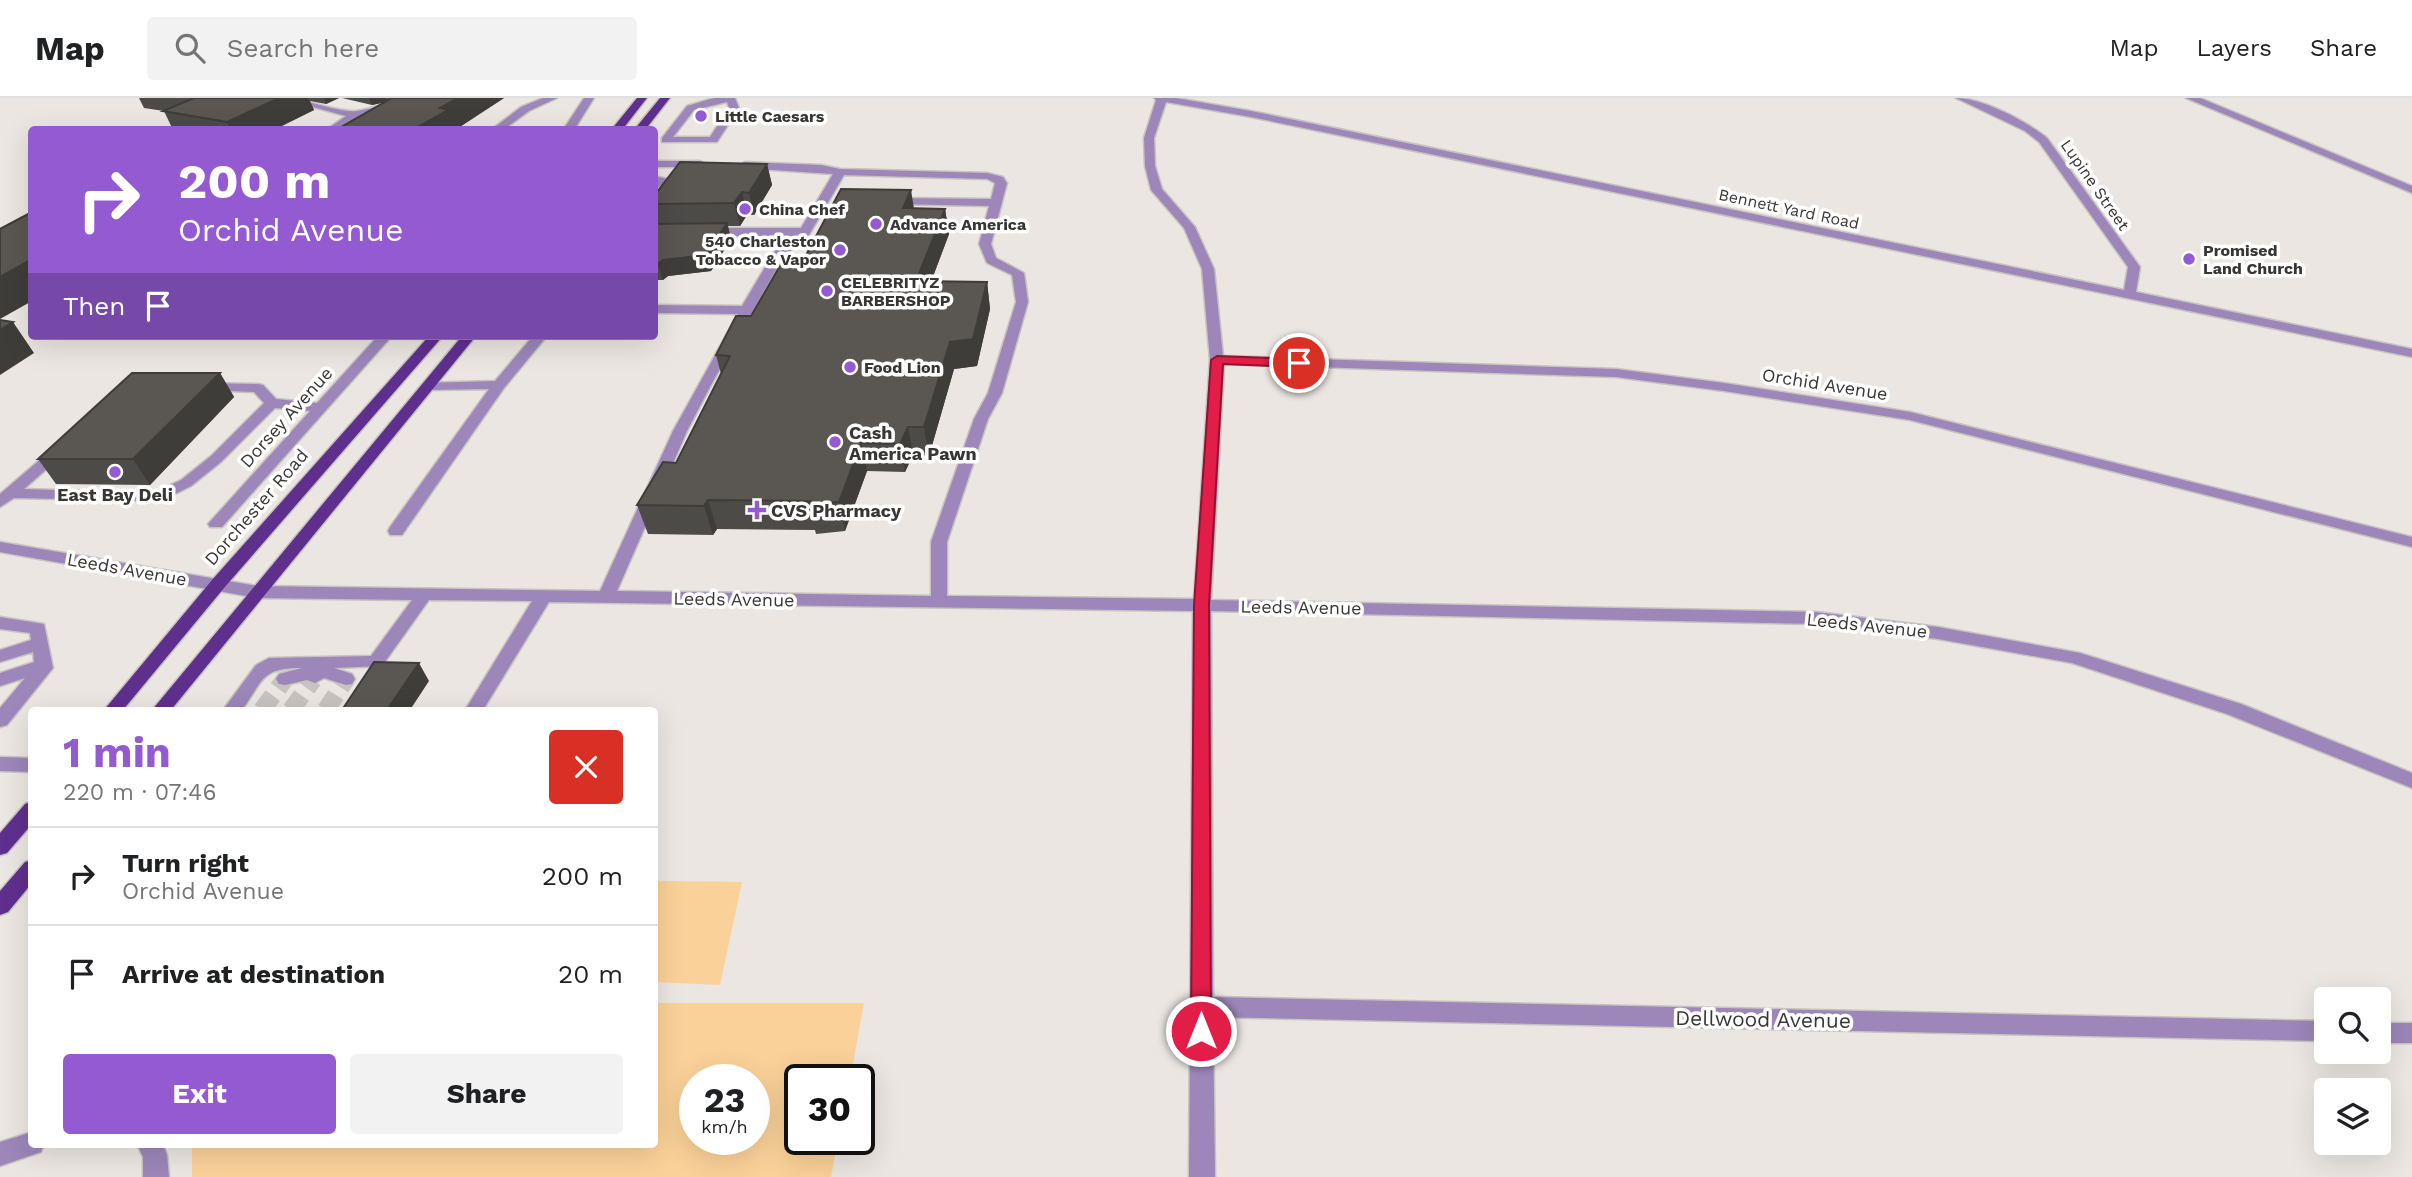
<!DOCTYPE html>
<meta charset="utf-8">
<style>
:root{--surface:#fff;--page:#f2f2f2;--text:#202124;--muted:#757577;--line:#e0e0e0;--accent:#945ad2}
body{margin:0;font-family:"Work Sans",sans-serif;background:var(--page);color:var(--text);height:100vh;display:flex;flex-direction:column;font-size:26px;white-space:nowrap}
*{box-sizing:border-box;margin:0}
p{font-size:23px;color:var(--muted)}
.icon{flex:none;width:38px;height:38px;fill:none;stroke:currentColor;stroke-width:2;stroke-linecap:round;stroke-linejoin:round}
.map{position:relative;flex:1;overflow:hidden}
.sheet{position:absolute;left:28px;top:609px;width:630px;height:441px;display:flex;flex-direction:column;background:var(--surface);border-radius:7px;box-shadow:0 7px 28px #0002}
.sheet>*{flex:none}
.top-card{position:absolute;left:28px;top:28px;width:630px;height:214px;border-radius:7px;box-shadow:0 7px 28px #0002;background:#945ad2;color:#fff;overflow:hidden}
.fabs{position:absolute;left:2314px;top:889px;display:grid;gap:14px}
.fabs a{display:grid;place-items:center;width:77px;height:77px;border-radius:7px;background:var(--surface);box-shadow:0 7px 28px #0002;font-size:35px}
.speed{position:absolute;left:679px;top:966px;display:flex;gap:14px;font-size:35px;font-weight:700;text-align:center}
.speed>*{display:grid;place-content:center;width:91px;height:91px;border-radius:50%;background:var(--surface);box-shadow:0 7px 28px #0002;line-height:1}
.speed small{font-size:18px;font-weight:400}
.speed .limit{border:4px solid #111;border-radius:10px;background:#fff;color:#111}
.pin{position:absolute;display:grid;place-items:center;width:60px;height:60px;color:#fff;margin:-30px;border:4px solid #fff;border-radius:50%;box-shadow:0 2px 7px #0007}
.me{position:absolute;width:77px;margin:-38px;rotate:0deg;stroke-linejoin:round;filter:drop-shadow(0 0 5px #0008)}
.turn{display:flex;align-items:center;gap:24px;height:147px;padding:0 35px;font-size:32px}
.turn .icon{width:91px;height:91px;stroke-width:2.5}
.turn b{display:block;font-size:49px;line-height:60px}
.then{display:flex;align-items:center;height:66px;padding:0 35px;background:#0003;gap:14px;font-size:26px}
.round{display:grid;place-items:center;flex:none;width:74px;height:74px;border-radius:7px;background:var(--page)}
.overview{display:flex;align-items:center;justify-content:space-between;height:119px;padding:0 35px}
h1{font-size:42px;font-weight:700;line-height:52px;color:var(--accent)}
.cta{display:flex;gap:14px;margin-top:auto;padding:14px 35px}
.cta a{flex:1;height:80px;border-radius:7px;background:var(--accent);color:#fff;font-size:28px;font-weight:700;line-height:80px;text-align:center}
.cta a+a{background:var(--page);color:var(--text)}
ul{padding:0;list-style:none}
li{display:flex;align-items:center;gap:21px;height:98px;padding:0 35px;border-top:2px solid var(--line)}
li div{flex:1}
li b{display:block;font-size:26px}
li em{font-style:normal}
header{display:flex;align-items:center;gap:42px;box-sizing:border-box;height:98px;padding:0 35px;background:var(--surface);border-bottom:2px solid var(--line)}
header strong{font-size:33px}
nav{display:flex;gap:38px;margin-inline-start:auto;font-size:24px}
.search{width:490px;height:63px;background:var(--page);display:flex;align-items:center;gap:18px;box-sizing:border-box;padding:0 24px;border-radius:7px;color:var(--muted);font-size:26px}
.map>svg:first-child{display:block}
</style>
<header>
<strong>Map</strong>
<div class="search"><svg class="icon" aria-label="search" viewBox="0 0 24 24"><circle cx="10" cy="10" r="6"/><path d="M15 15l6 6"/></svg>Search here</div>
<nav><a>Map</a><a>Layers</a><a>Share</a></nav>
</header>
<div class="map">
<svg width="2412" height="1079" viewBox="0 0 2412 1079">
<rect width="100%" height="100%" fill="#ebe6e1"/>
<path fill="#fad198" fill-rule="evenodd" d="M 655,783 L 742,784 L 720,887 L 655,884 Z
M 655,905 L 864,905 L 850,982 L 800,982 L 800,1041 L 838,1041 L 831,1079 L 192,1079 L 192,1047 L 654,1046 ZM 695,982 L 754,982 L 754,1041 L 695,1041 Z"/>
<g fill="none" stroke-linecap="round" stroke-linejoin="round">
<path stroke="#c7c3be" stroke-width="18" stroke-dasharray="18 9" stroke-linecap="butt" d="M 262,612 L 285,581
M 291,612 L 313,582
M 326,612 L 346,581"/>
<g stroke="#c7c3be" stroke-width="3">
<path id="minor" d="M 280,0 C 304,0 339,15 356,13 C 377,11 394,0 415,0 L 359,19 L 339,32 L 326,32 L 346,18 Z
M 543,0 L 557,0 L 529,13 L 503,32 L 491,32 L 521,9 Z
M 584,0 L 594,0 L 574,32 L 563,32 Z
M 714,0 L 735,0 L 739,10 L 717,44 L 662,44 L 662,40 L 687,8 ZM 727,4 L 729,10 L 710,39 L 673,39 L 694,12 Z
M 1154,0 L 1176,0 L 1251,13 L 2124,192 L 2128,169 L 2039,44 L 2025,33 L 1956,0 C 1982,0 2026,23 2047,40 L 2140,169 L 2136,194 L 2412,251 L 2412,259 L 1251,19 L 1166,4 L 1154,40 L 1155,68 L 1162,91 L 1195,129 L 1214,171 L 1223,258 L 1616,271 L 1724,285 L 1910,314 L 2412,439 L 2412,449 L 1910,322 L 1724,293 L 1616,279 L 1224,266 L 1211,502 L 1816,514 L 1938,529 L 2080,555 L 2241,606 L 2412,675 L 2412,690 L 2227,616 L 2072,565 L 1938,541 L 1816,526 L 1211,513 L 1213,899 L 2326,923 L 2326,943 L 1213,919 L 1215,1079 L 1189,1079 L 1193,513 L 549,504 L 483,612 L 465,612 L 532,503 L 429,502 L 382,568 L 334,570 L 352,576 L 355,581 L 352,586 L 346,587 L 324,580 L 315,585 L 307,582 L 285,587 L 279,586 L 276,581 L 279,576 L 302,570 C 261,570 264,581 242,612 L 223,612 L 256,567 L 269,560 L 371,558 L 412,502 L 258,500 L 0,454 L 0,444 L 258,488 L 600,493 L 673,333 L 738,216 L 654,215 L 654,207 L 742,208 L 774,154 L 794,138 L 707,138 L 701,134 L 707,130 L 801,130 L 833,76 L 745,70 L 740,67 L 745,64 L 821,67 L 840,71 L 987,75 L 1003,79 L 1007,85 L 991,146 L 996,160 L 1024,175 L 1028,204 L 1002,295 L 988,321 L 947,444 L 947,498 L 1194,501 L 1210,262 L 1202,171 L 1184,130 L 1151,92 L 1145,68 L 1144,40 L 1156,2 ZM 844,77 L 987,81 L 995,85 L 991,101 L 891,100 L 885,103 L 891,106 L 989,108 L 979,146 L 987,165 L 1012,177 L 1016,204 L 988,295 L 974,321 L 931,444 L 931,498 L 617,493 L 687,333 L 711,287 L 783,159 L 809,137 Z
M 2186,0 L 2200,0 L 2412,88 L 2412,95 Z
M 654,63 L 700,63 L 705,66 L 700,69 L 654,69 Z
M 658,79 L 668,81 L 654,93 L 654,83 Z
M 378,238 L 392,238 L 222,429 L 210,429 L 208,426 L 310,313 L 275,310 L 221,364 L 191,388 L 161,403 L 14,400 L 0,409 L 0,396 L 56,348 L 66,348 L 68,351 L 66,354 L 24,391 L 153,395 L 181,382 L 211,358 L 264,305 L 254,294 L 205,292 L 198,288 L 200,285 L 258,286 L 263,287 L 276,301 L 317,305 Z
M 533,238 L 547,238 L 504,290 L 402,437 L 390,437 L 388,433 L 390,429 L 489,291 L 428,292 L 423,291 L 423,285 L 495,283 Z
M 0,519 L 44,526 L 53,570 L 7,627 L 0,629 L 0,610 L 25,580 L 0,588 L 0,575 L 34,564 L 33,554 L 0,564 L 0,552 L 31,542 L 30,535 L 0,531 Z
M 0,659 L 32,660 L 32,674 L 0,673 Z
M 2378,925 L 2412,925 L 2412,945 L 2378,945 Z
M 32,1034 L 32,1046 L 44,1046 L 41,1054 L 0,1068 L 0,1044 Z
M 137,1046 L 163,1046 L 167,1057 L 169,1079 L 143,1079 L 143,1059 Z"/>
</g>
<g stroke="#c7c3be" stroke-width="3">
<path id="major" d="M 637,0 L 647,0 L 622,32 L 611,32 Z
M 660,0 L 670,0 L 645,32 L 634,32 Z
M 429,238 L 443,238 L 224,490 L 123,612 L 104,612 L 212,482 Z
M 462,238 L 476,238 L 171,612 L 152,612 Z
M 32,703 L 32,726 L 7,755 L 0,757 L 0,735 L 25,706 Z
M 32,762 L 32,785 L 8,814 L 0,817 L 0,793 L 25,764 Z"/>
</g>
<use href="#minor" fill="#9c86ba" fill-rule="evenodd"/>
<use href="#major" fill="#5f2f8e" fill-rule="evenodd"/>
</g>
<path fill="#4d4b47" d="M 139,0 L 339,0 L 326,6 L 310,3 L 314,12 L 274,32 L 173,32 L 164,13 L 144,10 Z
M 342,0 L 504,0 L 455,32 L 336,32 L 384,4 L 372,7 Z
M 767,66 L 772,87 L 754,117 L 747,117 L 740,128 L 728,128 L 731,141 L 711,173 L 668,178 L 663,182 L 654,182 L 654,98 Z
M 914,110 L 945,111 L 949,136 L 931,184 L 987,184 L 990,211 L 977,268 L 954,271 L 929,358 L 913,357 L 905,374 L 867,373 L 845,433 L 816,436 L 815,432 L 717,431 L 713,437 L 648,436 L 637,407 L 676,365 L 721,276 L 716,257 L 805,159 Z
M 220,275 L 234,299 L 150,387 L 56,386 L 38,361 Z"/>
<path fill="#3f3d39" d="M 279,0 L 308,0 L 314,12 L 273,32 L 231,32 L 227,24 Z
M 324,0 L 339,0 L 326,6 Z
M 369,0 L 385,0 L 387,4 L 372,7 Z
M 458,0 L 504,0 L 455,32 L 412,32 L 440,10 Z
M 767,66 L 772,87 L 754,117 L 749,95 Z
M 911,92 L 915,117 L 903,110 Z
M 742,94 L 747,117 L 740,128 L 734,105 Z
M 945,111 L 949,136 L 921,210 L 916,183 Z
M 727,125 L 731,141 L 711,173 L 668,178 L 663,182 L 658,166 L 663,162 Z
M 32,161 L 32,203 L 0,221 L 0,179 Z
M 987,184 L 990,211 L 977,268 L 954,271 L 929,358 L 924,329 L 950,244 Z
M 13,224 L 34,255 L 0,277 L 0,232 Z
M 220,275 L 234,299 L 150,387 L 133,361 Z
M 908,329 L 913,357 L 905,374 L 900,346 Z
M 861,345 L 867,373 L 845,433 L 839,404 Z
M 708,402 L 717,431 L 713,437 L 704,408 Z
M 419,565 L 429,583 L 410,612 L 387,612 Z"/>
<path fill="#5a5752" stroke="#3f3d39" stroke-width="2" d="M 194,0 L 279,0 L 227,24 L 163,13 Z
M 392,0 L 458,0 L 440,10 L 448,12 L 412,32 L 336,32 Z
M 680,64 L 767,66 L 749,95 L 742,94 L 734,105 L 654,106 L 654,98 Z
M 841,91 L 911,92 L 903,110 L 945,111 L 916,183 L 987,184 L 973,241 L 950,244 L 924,329 L 908,329 L 900,346 L 861,345 L 839,404 L 808,406 L 810,403 L 708,402 L 704,408 L 637,407 L 663,364 L 676,365 L 730,258 L 716,257 L 736,218 L 751,218 L 785,159 L 805,159 Z
M 32,114 L 32,161 L 0,179 L 0,131 Z
M 727,125 L 706,157 L 663,162 L 658,166 L 654,166 L 654,126 Z
M 0,222 L 13,224 L 0,232 Z
M 132,275 L 220,275 L 133,361 L 38,361 Z
M 374,564 L 419,565 L 387,612 L 342,612 Z"/>
<path fill="#e11d48" stroke="#92132f" stroke-width="2" d="M 1217,258 L 1299,261 L 1306,265 L 1299,269 L 1223,266 L 1209,507 L 1211,933 L 1208,940 L 1201,942 L 1194,940 L 1191,933 L 1194,507 L 1211,262 Z"/>
<g fill="#945ad2" stroke="#fff" stroke-width="2.5">
<circle cx="701" cy="18" r="7"/>
<circle cx="745" cy="111" r="7"/>
<circle cx="876" cy="126" r="7"/>
<circle cx="840" cy="152" r="7"/>
<circle cx="2189" cy="161" r="7"/>
<circle cx="827" cy="193" r="7"/>
<circle cx="850" cy="269" r="7"/>
<circle cx="835" cy="344" r="7"/>
<circle cx="115" cy="374" r="7"/>
<path d="M753.5 401.5h7v7h7v7h-7v7h-7v-7h-7v-7h7z"/>
</g>
<g text-anchor="middle" dominant-baseline="central" stroke-width="7" stroke-linejoin="round" paint-order="stroke">
<g font-size="16" font-weight="bold" fill="#383634" stroke="#fff" text-anchor="start">
<text x="715" y="18">Little Caesars</text>
<text x="759" y="111">China Chef</text>
<text x="890" y="126">Advance America</text>
<text x="826" y="143" text-anchor="end">540 Charleston<tspan x="826" dy="18">Tobacco &amp; Vapor</tspan></text>
<text x="2203" y="152">Promised<tspan x="2203" dy="18">Land Church</tspan></text>
<text x="841" y="184">CELEBRITYZ<tspan x="841" dy="18">BARBERSHOP</tspan></text>
<text x="864" y="269">Food Lion</text>
</g>
<g font-size="16" fill="#383634" stroke="#fff">
<text transform="translate(2095 87) rotate(55)">Lupine Street</text>
<text transform="translate(1789 111) rotate(12)">Bennett Yard Road</text>
</g>
<g font-size="18" fill="#383634" stroke="#fff">
<text transform="translate(1825 286) rotate(9)">Orchid Avenue</text>
<text transform="translate(286 319) rotate(-48)">Dorsey Avenue</text>
<text transform="translate(256 409) rotate(-49)">Dorchester Road</text>
<text transform="translate(127 471) rotate(10)">Leeds Avenue</text>
<text transform="translate(734 501) rotate(1)">Leeds Avenue</text>
<text transform="translate(1301 509) rotate(1)">Leeds Avenue</text>
<text transform="translate(1867 527) rotate(6)">Leeds Avenue</text>
</g>
<g font-size="18" font-weight="bold" fill="#383634" stroke="#fff" text-anchor="start">
<text x="849" y="334">Cash<tspan x="849" dy="21">America Pawn</tspan></text>
<text x="115" y="396" text-anchor="middle">East Bay Deli</text>
<text x="771" y="412">CVS Pharmacy</text>
</g>
<g font-size="21" fill="#383634" stroke="#fff">
<text transform="translate(1763 921) rotate(1)">Dellwood Avenue</text>
</g>
</g>
</svg>
<div class="fabs">
<a><svg class="icon" aria-label="search" viewBox="0 0 24 24"><circle cx="10" cy="10" r="6"/><path d="M15 15l6 6"/></svg></a>
<a><svg class="icon" aria-label="layers" viewBox="0 0 24 24"><path d="M12 4l9 5-9 5-9-5zM3 14l9 5 9-5"/></svg></a>
</div>
<div class="speed"><div>23<small>km/h</small></div><div class="limit">30</div></div>
<div class="pin" style="left:1299px;top:265px;background:#d93025"><svg class="icon" aria-label="arrive" viewBox="0 0 24 24"><path d="M6 21V4h12l-3 4 3 4H6"/></svg></div>
<svg class="me" style="left:1201px;top:933px" viewBox="-20 -20 40 40"><circle r="17" fill="#e11d48" stroke="#fff" stroke-width="3"/><path d="M0-11L8 9 0 5-8 9z" fill="#fff"/></svg>
<div class="top-card">
<div class="turn"><svg class="icon" aria-label="right" viewBox="0 0 24 24"><path d="M7 20v-9h11M14 6l5 5-5 5"/></svg><div><b>200 m</b>Orchid Avenue</div></div>
<div class="then">Then<svg class="icon" aria-label="arrive" viewBox="0 0 24 24"><path d="M6 21V4h12l-3 4 3 4H6"/></svg></div>
</div>
<section class="sheet">
<div class="overview"><div><h1>1 min</h1><p>220 m · 07:46</p></div><a class="round" style="background:#d93025;color:#fff"><svg class="icon" aria-label="close" viewBox="0 0 24 24"><path d="M6 6l12 12M18 6L6 18"/></svg></a></div>
<ul>
<li><svg class="icon" aria-label="right" viewBox="0 0 24 24"><path d="M7 20v-9h11M14 6l5 5-5 5"/></svg><div><b>Turn right</b><p>Orchid Avenue</p></div><em>200 m</em></li>
<li><svg class="icon" aria-label="arrive" viewBox="0 0 24 24"><path d="M6 21V4h12l-3 4 3 4H6"/></svg><div><b>Arrive at destination</b></div><em>20 m</em></li>
</ul>
<div class="cta"><a>Exit</a><a>Share</a></div>
</section>
</div>
